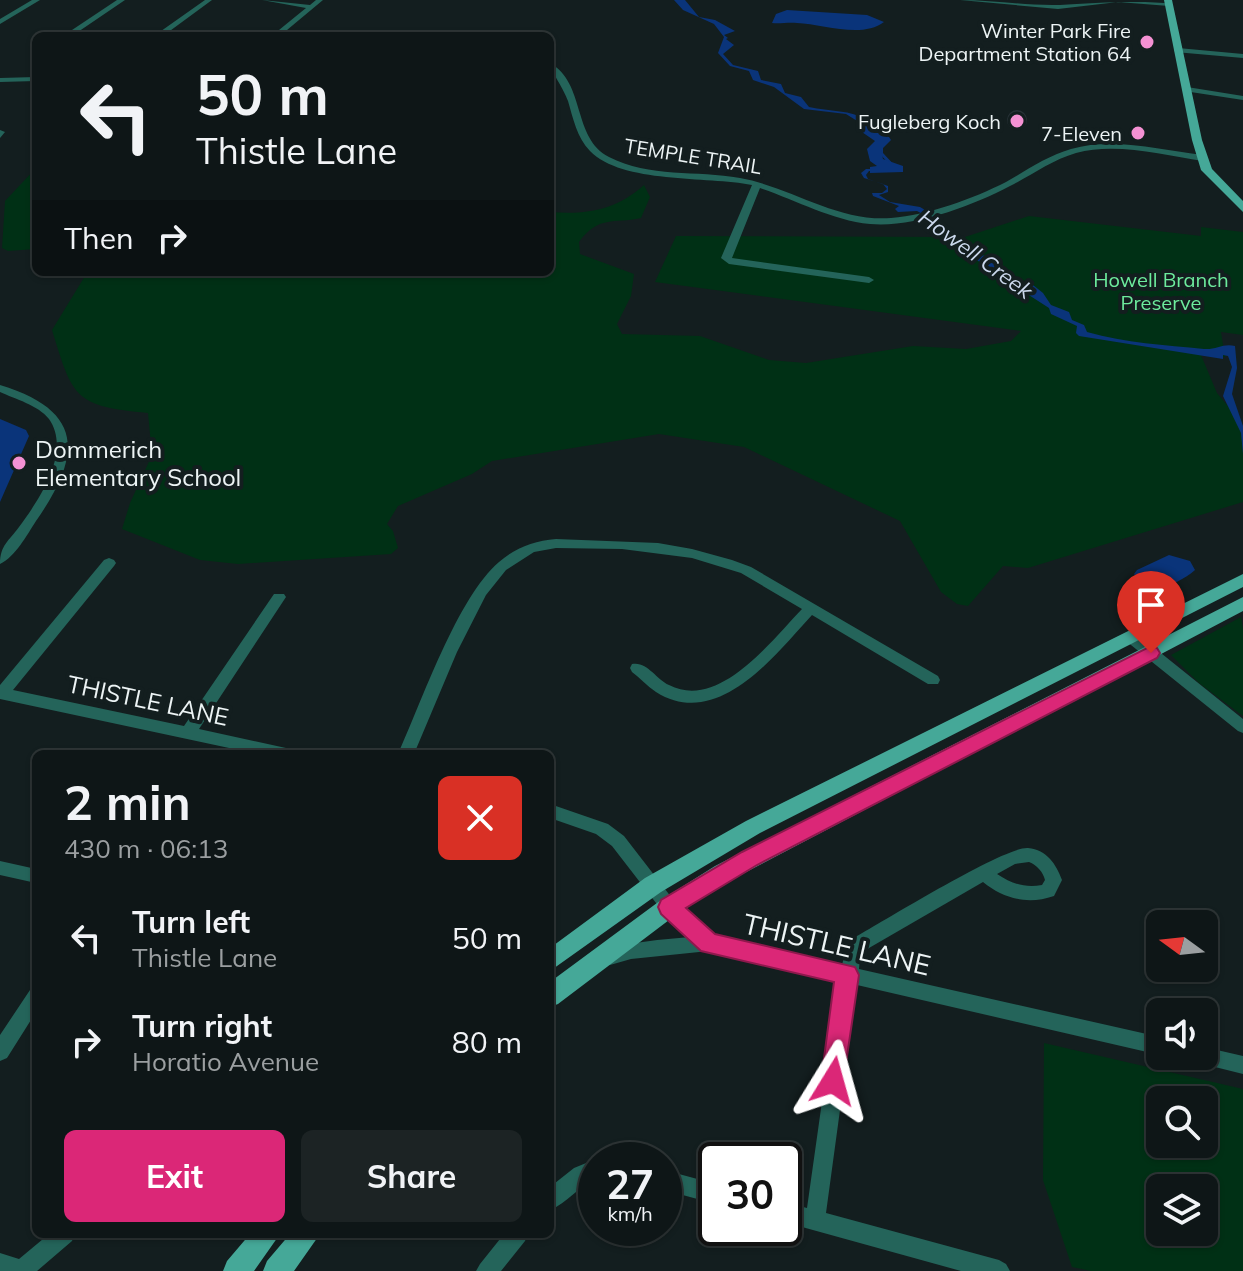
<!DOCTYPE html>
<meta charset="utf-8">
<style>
:root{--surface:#0e1617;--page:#1c2324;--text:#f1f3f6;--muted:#9b9fa1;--line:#2e3536;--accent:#db2777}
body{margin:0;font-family:Mulish,sans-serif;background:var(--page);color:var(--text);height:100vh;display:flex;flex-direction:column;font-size:30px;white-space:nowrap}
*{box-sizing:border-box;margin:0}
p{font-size:26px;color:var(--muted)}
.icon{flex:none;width:44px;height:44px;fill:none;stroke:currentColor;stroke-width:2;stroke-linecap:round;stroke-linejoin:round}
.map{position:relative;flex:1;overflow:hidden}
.drawer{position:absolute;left:32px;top:750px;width:522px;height:488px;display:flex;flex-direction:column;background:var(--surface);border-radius:12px;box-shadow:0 2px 6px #0004,0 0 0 2px var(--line)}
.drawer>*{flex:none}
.top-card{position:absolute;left:32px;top:32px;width:522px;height:244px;border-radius:12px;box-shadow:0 2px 6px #0004,0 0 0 2px var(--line);background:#0e1617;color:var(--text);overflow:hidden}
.needle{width:52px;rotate:285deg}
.buttons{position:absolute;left:1146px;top:910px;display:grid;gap:16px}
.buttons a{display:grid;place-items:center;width:72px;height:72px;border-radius:12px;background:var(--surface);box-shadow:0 2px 6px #0004,0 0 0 2px var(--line);font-size:40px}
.speed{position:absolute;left:578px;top:1142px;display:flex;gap:16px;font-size:40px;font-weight:700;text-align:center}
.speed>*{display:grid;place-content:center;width:104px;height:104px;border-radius:50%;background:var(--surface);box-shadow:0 2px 6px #0004,0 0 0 2px var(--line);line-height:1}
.speed small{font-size:20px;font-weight:400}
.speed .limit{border:4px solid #111;border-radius:12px;background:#fff;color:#111}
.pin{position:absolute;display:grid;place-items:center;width:68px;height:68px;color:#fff;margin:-82px -34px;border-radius:50% 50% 50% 0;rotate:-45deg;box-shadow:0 0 8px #0007}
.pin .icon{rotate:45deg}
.me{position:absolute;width:88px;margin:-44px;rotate:8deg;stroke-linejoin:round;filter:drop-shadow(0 0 6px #0008)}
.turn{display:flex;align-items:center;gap:28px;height:168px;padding:0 32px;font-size:36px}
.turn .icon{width:104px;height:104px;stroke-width:2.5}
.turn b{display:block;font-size:56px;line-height:68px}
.then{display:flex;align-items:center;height:76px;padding:0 32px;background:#0003;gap:16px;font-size:30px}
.round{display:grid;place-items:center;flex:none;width:84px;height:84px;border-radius:12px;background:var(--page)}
.summary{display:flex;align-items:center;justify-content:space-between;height:136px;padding:0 32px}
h1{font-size:48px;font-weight:700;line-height:60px}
.primary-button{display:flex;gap:16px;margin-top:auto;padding:16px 32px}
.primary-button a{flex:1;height:92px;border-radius:12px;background:var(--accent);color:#fff;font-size:32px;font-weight:700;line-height:92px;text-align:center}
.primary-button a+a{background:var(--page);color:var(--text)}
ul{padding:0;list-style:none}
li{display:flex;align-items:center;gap:24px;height:104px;padding:0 32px}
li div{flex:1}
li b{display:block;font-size:30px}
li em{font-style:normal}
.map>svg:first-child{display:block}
</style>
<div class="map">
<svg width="1243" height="1271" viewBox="0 0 1243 1271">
<rect width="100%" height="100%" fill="#131e1f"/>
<path fill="#003015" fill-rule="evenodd" d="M 36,168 L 36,249 L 8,251 L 2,248 L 5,201 Z
M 644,185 L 650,197 L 641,218 C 613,224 599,215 579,242 L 580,254 L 634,274 L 631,296 L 617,324 L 622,334 L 700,336 L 769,360 L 806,363 L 913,346 L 966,349 L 1011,341 L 1021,331 L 655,282 L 676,236 L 947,237 L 957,233 L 962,238 L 1029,216 L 1201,236 L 1201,227 L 1243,232 L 1243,335 L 1221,332 L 1225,357 L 1201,355 L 1217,393 L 1236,416 L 1243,432 L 1243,502 L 1028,568 L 1003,566 L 968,606 L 957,604 L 941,592 L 900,521 L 744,447 L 659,434 L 492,461 L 472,474 L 398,506 L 387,524 L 393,531 L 398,548 L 391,554 L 238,564 L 200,560 L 122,529 L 130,503 L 152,455 L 148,413 C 75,406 73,399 52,330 L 85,276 L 84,272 L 550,272 L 550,212 C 587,215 616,210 644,185 Z
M 1241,617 L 1243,629 L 1243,716 L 1199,683 L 1171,655 Z
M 1044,1043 L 1243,1089 L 1243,1271 L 1091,1271 L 1072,1267 L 1043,1180 ZM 1160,1100 L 1204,1100 L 1204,1144 L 1160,1144 ZM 1204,1188 L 1204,1232 L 1160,1232 L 1160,1188 Z"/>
<path fill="#0a347a" d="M 674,0 L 685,0 L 699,17 L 715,20 L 735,31 L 724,35 L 728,38 L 726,39 L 734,45 L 723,54 L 733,65 L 758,71 L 761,80 L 781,84 L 785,93 L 801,97 L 809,107 C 830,112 850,109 869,121 L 871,131 L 885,139 L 885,144 L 877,145 L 882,140 L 868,133 L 862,124 L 846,114 L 804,109 L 774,87 L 753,80 L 749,71 L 730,66 L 718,53 L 724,37 L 714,24 L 683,10 Z
M 787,10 L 867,15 L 884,22 C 862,39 822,24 797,23 C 788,22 780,24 772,23 L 776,14 Z
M 895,166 L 903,172 L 869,171 L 866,175 L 868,179 L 888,186 L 888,192 L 879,195 L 890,202 L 920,207 L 935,216 L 976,254 L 991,257 L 1008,275 L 1025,285 L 1033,285 L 1043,293 L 1051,305 L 1069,312 L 1072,320 L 1084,325 L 1087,332 C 1126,343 1165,345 1204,349 C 1216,350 1223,343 1235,346 L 1237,368 L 1232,394 L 1243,426 L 1243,454 L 1241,433 L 1223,396 L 1232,367 L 1228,356 L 1223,355 L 1223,359 L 1079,336 L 1076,333 L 1077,326 L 1051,314 L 1049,308 L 1021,290 L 1010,289 L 1011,284 L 997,278 L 990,271 L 993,268 C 972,262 949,235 929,222 L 930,218 L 917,211 L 898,212 L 895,209 L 899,206 L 873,196 L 872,193 L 882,193 L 887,189 L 883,184 L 864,178 L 861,173 L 866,169 L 893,169 L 891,167 Z
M 0,419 L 26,430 L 29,436 L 0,502 Z
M 1169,555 L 1190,561 L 1195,570 C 1179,584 1148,598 1134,574 L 1137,570 Z"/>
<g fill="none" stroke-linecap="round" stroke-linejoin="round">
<path stroke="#0a347a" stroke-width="2" d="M 882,155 L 882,144"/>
<path stroke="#0a347a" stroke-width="3" d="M 881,153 L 894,167"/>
<path fill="#0a347a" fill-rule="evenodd" d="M 866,126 L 889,137 L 891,140 L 881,150 L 883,159 L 903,166 L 903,172 L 870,173 L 870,167 L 877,166 L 870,161 L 867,149 L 875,141 L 859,130 Z"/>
</g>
<path fill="#283237" d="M1007 120a10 10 0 1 1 20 0a10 10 0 1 1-20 0Z"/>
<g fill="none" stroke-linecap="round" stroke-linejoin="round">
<path fill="#24645a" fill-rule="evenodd" d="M 32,0 L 40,0 L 0,24 L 0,19 Z
M 117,0 L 125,0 L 72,36 L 63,36 Z
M 205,0 L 212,0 L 163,36 L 154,36 Z
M 262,0 L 310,5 L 316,0 L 323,0 L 287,30 L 331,36 L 281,34 L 245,36 L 279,30 L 306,8 Z
M 960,0 C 993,0 1027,6 1060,5 C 1092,3 1144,0 1172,4 L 1169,6 L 1118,2 L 1058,9 Z
M 1178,48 L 1243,54 L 1243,58 L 1175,52 L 1174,50 Z
M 550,63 C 586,83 572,138 609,157 C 649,178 697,170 740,178 C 791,187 837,222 891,218 C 929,215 972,199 1006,182 C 1027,170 1047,156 1071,149 C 1114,137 1160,150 1203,155 L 1207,158 L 1203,161 C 1163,155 1116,142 1076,153 C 1052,160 1032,175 1010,186 C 972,206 913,228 870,224 C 831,220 796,200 760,188 L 732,258 L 869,277 L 874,280 L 869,283 L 729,264 L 721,258 L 752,185 C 707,176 622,184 590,151 C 577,138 573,118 568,101 C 564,89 550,70 550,63 Z
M 36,77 L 36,81 L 0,82 L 0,78 Z
M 1187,87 L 1243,96 L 1243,100 L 1184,91 L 1183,89 Z
M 0,130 L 5,132 L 0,138 Z
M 0,385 C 85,411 82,455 36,521 C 27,535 15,557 0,564 C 0,545 9,541 19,527 C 39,500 72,452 49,419 C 38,405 15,399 0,392 Z
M 556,539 L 658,543 L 692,549 L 732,560 L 751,567 L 938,676 L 940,680 L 938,684 L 928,684 L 812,615 C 775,655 718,731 656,692 C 647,686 640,678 632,672 L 630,668 L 632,664 C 647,661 656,679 669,685 C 719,711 771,641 802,609 L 741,573 L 692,558 L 622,549 L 556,548 L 534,552 L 506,570 L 486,595 L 457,652 L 414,754 L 398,754 C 422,701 457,598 499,562 C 515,548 534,541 556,539 Z
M 109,558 L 114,560 L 116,563 L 114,566 L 13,690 L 184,726 L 274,594 L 284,594 L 286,597 L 284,600 L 199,729 L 286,748 L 291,750 L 294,754 L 257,754 L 0,699 L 0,685 L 104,560 Z
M 1131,632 L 1136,633 L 1243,719 L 1243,733 L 1238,731 L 1126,641 L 1124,637 L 1126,633 Z
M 550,804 L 608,824 L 624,836 L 675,902 L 714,936 L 842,965 L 846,949 L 857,936 C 884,921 1005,846 1028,848 C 1047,850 1056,864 1062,880 L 1054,896 C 1028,905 1004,899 983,882 L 869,948 L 860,958 L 859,969 L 1160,1037 L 1160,1055 L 857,985 L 826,1213 L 999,1260 L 1006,1264 L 1010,1271 L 961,1271 L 784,1222 L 784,1202 L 807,1208 L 839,981 L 709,951 L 631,959 L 610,965 L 604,963 L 601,957 L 604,951 C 631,941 661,940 690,937 L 663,912 L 612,846 L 596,834 L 550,818 ZM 1029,862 C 1037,865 1043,872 1045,880 L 1042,885 C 1025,888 1012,884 997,874 L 1015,864 Z
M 0,861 L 36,869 L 36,883 L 0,875 Z
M 36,987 L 36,1012 L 7,1058 L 0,1061 L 0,1035 L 30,990 Z
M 1204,1047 L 1243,1056 L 1243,1074 L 1195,1062 L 1193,1056 L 1204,1056 Z
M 596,1159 L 598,1160 L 596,1160 L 596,1179 C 579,1186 567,1203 550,1210 L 550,1187 L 574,1168 Z
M 664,1170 L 716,1184 L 716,1204 L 664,1190 Z
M 49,1234 L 75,1234 L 72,1241 L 37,1271 L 0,1271 L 0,1253 L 19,1259 Z
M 504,1234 L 528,1234 L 525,1241 L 501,1271 L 476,1271 L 480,1264 Z"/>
<path fill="#45a898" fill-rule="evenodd" d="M 1164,0 L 1172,0 L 1202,140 L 1212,169 L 1243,201 L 1243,212 L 1201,170 L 1192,140 Z
M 1243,574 L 1243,587 L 760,833 L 661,892 L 550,971 L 550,948 L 645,878 L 746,821 Z
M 1243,597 L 1243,611 L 731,880 L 677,914 L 558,1004 L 550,1007 L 550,982 L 661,900 L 715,866 Z
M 250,1234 L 280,1234 L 254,1271 L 223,1271 L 227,1261 Z
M 290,1234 L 320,1234 L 294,1271 L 263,1271 L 267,1261 Z"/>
</g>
<path fill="#db2777" stroke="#8e194d" stroke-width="2" d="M 1151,646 L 1157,648 L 1160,653 L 1157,658 L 757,865 L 686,908 L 715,934 L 855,967 L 859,975 L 842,1090 L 833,1093 L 824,1090 L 821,1081 L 834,982 L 701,951 L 661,914 L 658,907 L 661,900 L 742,852 Z"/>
<g fill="#f491d3" stroke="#131e1f" stroke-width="3">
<circle cx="1147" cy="42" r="8"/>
<circle cx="1017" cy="121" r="8"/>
<circle cx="1138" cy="133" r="8"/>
<circle cx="19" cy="463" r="8"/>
</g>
<g text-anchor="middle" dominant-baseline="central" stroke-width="8" stroke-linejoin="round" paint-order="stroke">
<g font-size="20" fill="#edf4f5" stroke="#131e1f" text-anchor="end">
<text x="1131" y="30">Winter Park Fire<tspan x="1131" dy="23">Department Station 64</tspan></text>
<text x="1001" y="121">Fugleberg Koch</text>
<text x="1122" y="133">7-Eleven</text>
</g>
<g font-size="20" fill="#edf4f5" stroke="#131e1f">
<text transform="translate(693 156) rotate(9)">TEMPLE TRAIL</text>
</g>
<g font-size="20" fill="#6deb9d" stroke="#131e1f">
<text x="1161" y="279">Howell Branch<tspan x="1161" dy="23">Preserve</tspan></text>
</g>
<g font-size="22" font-style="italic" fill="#cbd8ec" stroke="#131e1f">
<text transform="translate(976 254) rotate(36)">Howell Creek</text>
</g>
<g font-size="24" fill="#edf4f5" stroke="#131e1f" text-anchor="start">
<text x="35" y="449">Dommerich<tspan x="35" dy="28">Elementary School</tspan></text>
</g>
<g font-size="24" fill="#edf4f5" stroke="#131e1f">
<text transform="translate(148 700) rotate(12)">THISTLE LANE</text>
</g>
<g font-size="28" fill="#edf4f5" stroke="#131e1f">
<text transform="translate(837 944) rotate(13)">THISTLE LANE</text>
</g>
</g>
</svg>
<div class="buttons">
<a><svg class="needle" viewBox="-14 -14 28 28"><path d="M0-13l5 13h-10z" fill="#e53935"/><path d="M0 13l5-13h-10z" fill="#9b9fa1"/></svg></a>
<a><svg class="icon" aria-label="sound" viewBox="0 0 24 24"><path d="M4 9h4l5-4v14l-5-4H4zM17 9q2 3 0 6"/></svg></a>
<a><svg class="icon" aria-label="search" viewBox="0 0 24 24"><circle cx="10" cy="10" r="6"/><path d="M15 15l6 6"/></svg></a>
<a><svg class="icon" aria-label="layers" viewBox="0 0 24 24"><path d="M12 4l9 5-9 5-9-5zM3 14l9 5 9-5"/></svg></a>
</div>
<div class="speed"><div>27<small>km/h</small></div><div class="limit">30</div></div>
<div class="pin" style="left:1151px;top:653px;background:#d93025"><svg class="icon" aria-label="arrive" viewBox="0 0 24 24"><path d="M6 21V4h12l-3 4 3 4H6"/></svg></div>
<svg class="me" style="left:833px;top:1081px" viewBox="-20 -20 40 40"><path d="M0-17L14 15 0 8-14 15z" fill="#db2777" stroke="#fff" stroke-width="4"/></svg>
<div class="top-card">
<div class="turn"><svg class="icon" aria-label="left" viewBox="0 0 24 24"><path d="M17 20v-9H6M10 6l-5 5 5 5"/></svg><div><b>50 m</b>Thistle Lane</div></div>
<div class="then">Then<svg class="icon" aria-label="right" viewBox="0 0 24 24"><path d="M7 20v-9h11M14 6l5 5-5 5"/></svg></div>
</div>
<section class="drawer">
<div class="summary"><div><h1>2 min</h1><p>430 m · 06:13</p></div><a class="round" style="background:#d93025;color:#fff"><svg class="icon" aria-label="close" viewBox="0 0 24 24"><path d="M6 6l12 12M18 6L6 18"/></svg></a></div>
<ul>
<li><svg class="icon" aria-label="left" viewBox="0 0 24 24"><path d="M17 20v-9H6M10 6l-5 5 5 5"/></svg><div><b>Turn left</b><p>Thistle Lane</p></div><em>50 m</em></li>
<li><svg class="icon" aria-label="right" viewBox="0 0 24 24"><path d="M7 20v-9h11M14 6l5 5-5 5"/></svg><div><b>Turn right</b><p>Horatio Avenue</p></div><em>80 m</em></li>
</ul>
<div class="primary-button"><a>Exit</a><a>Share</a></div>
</section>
</div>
